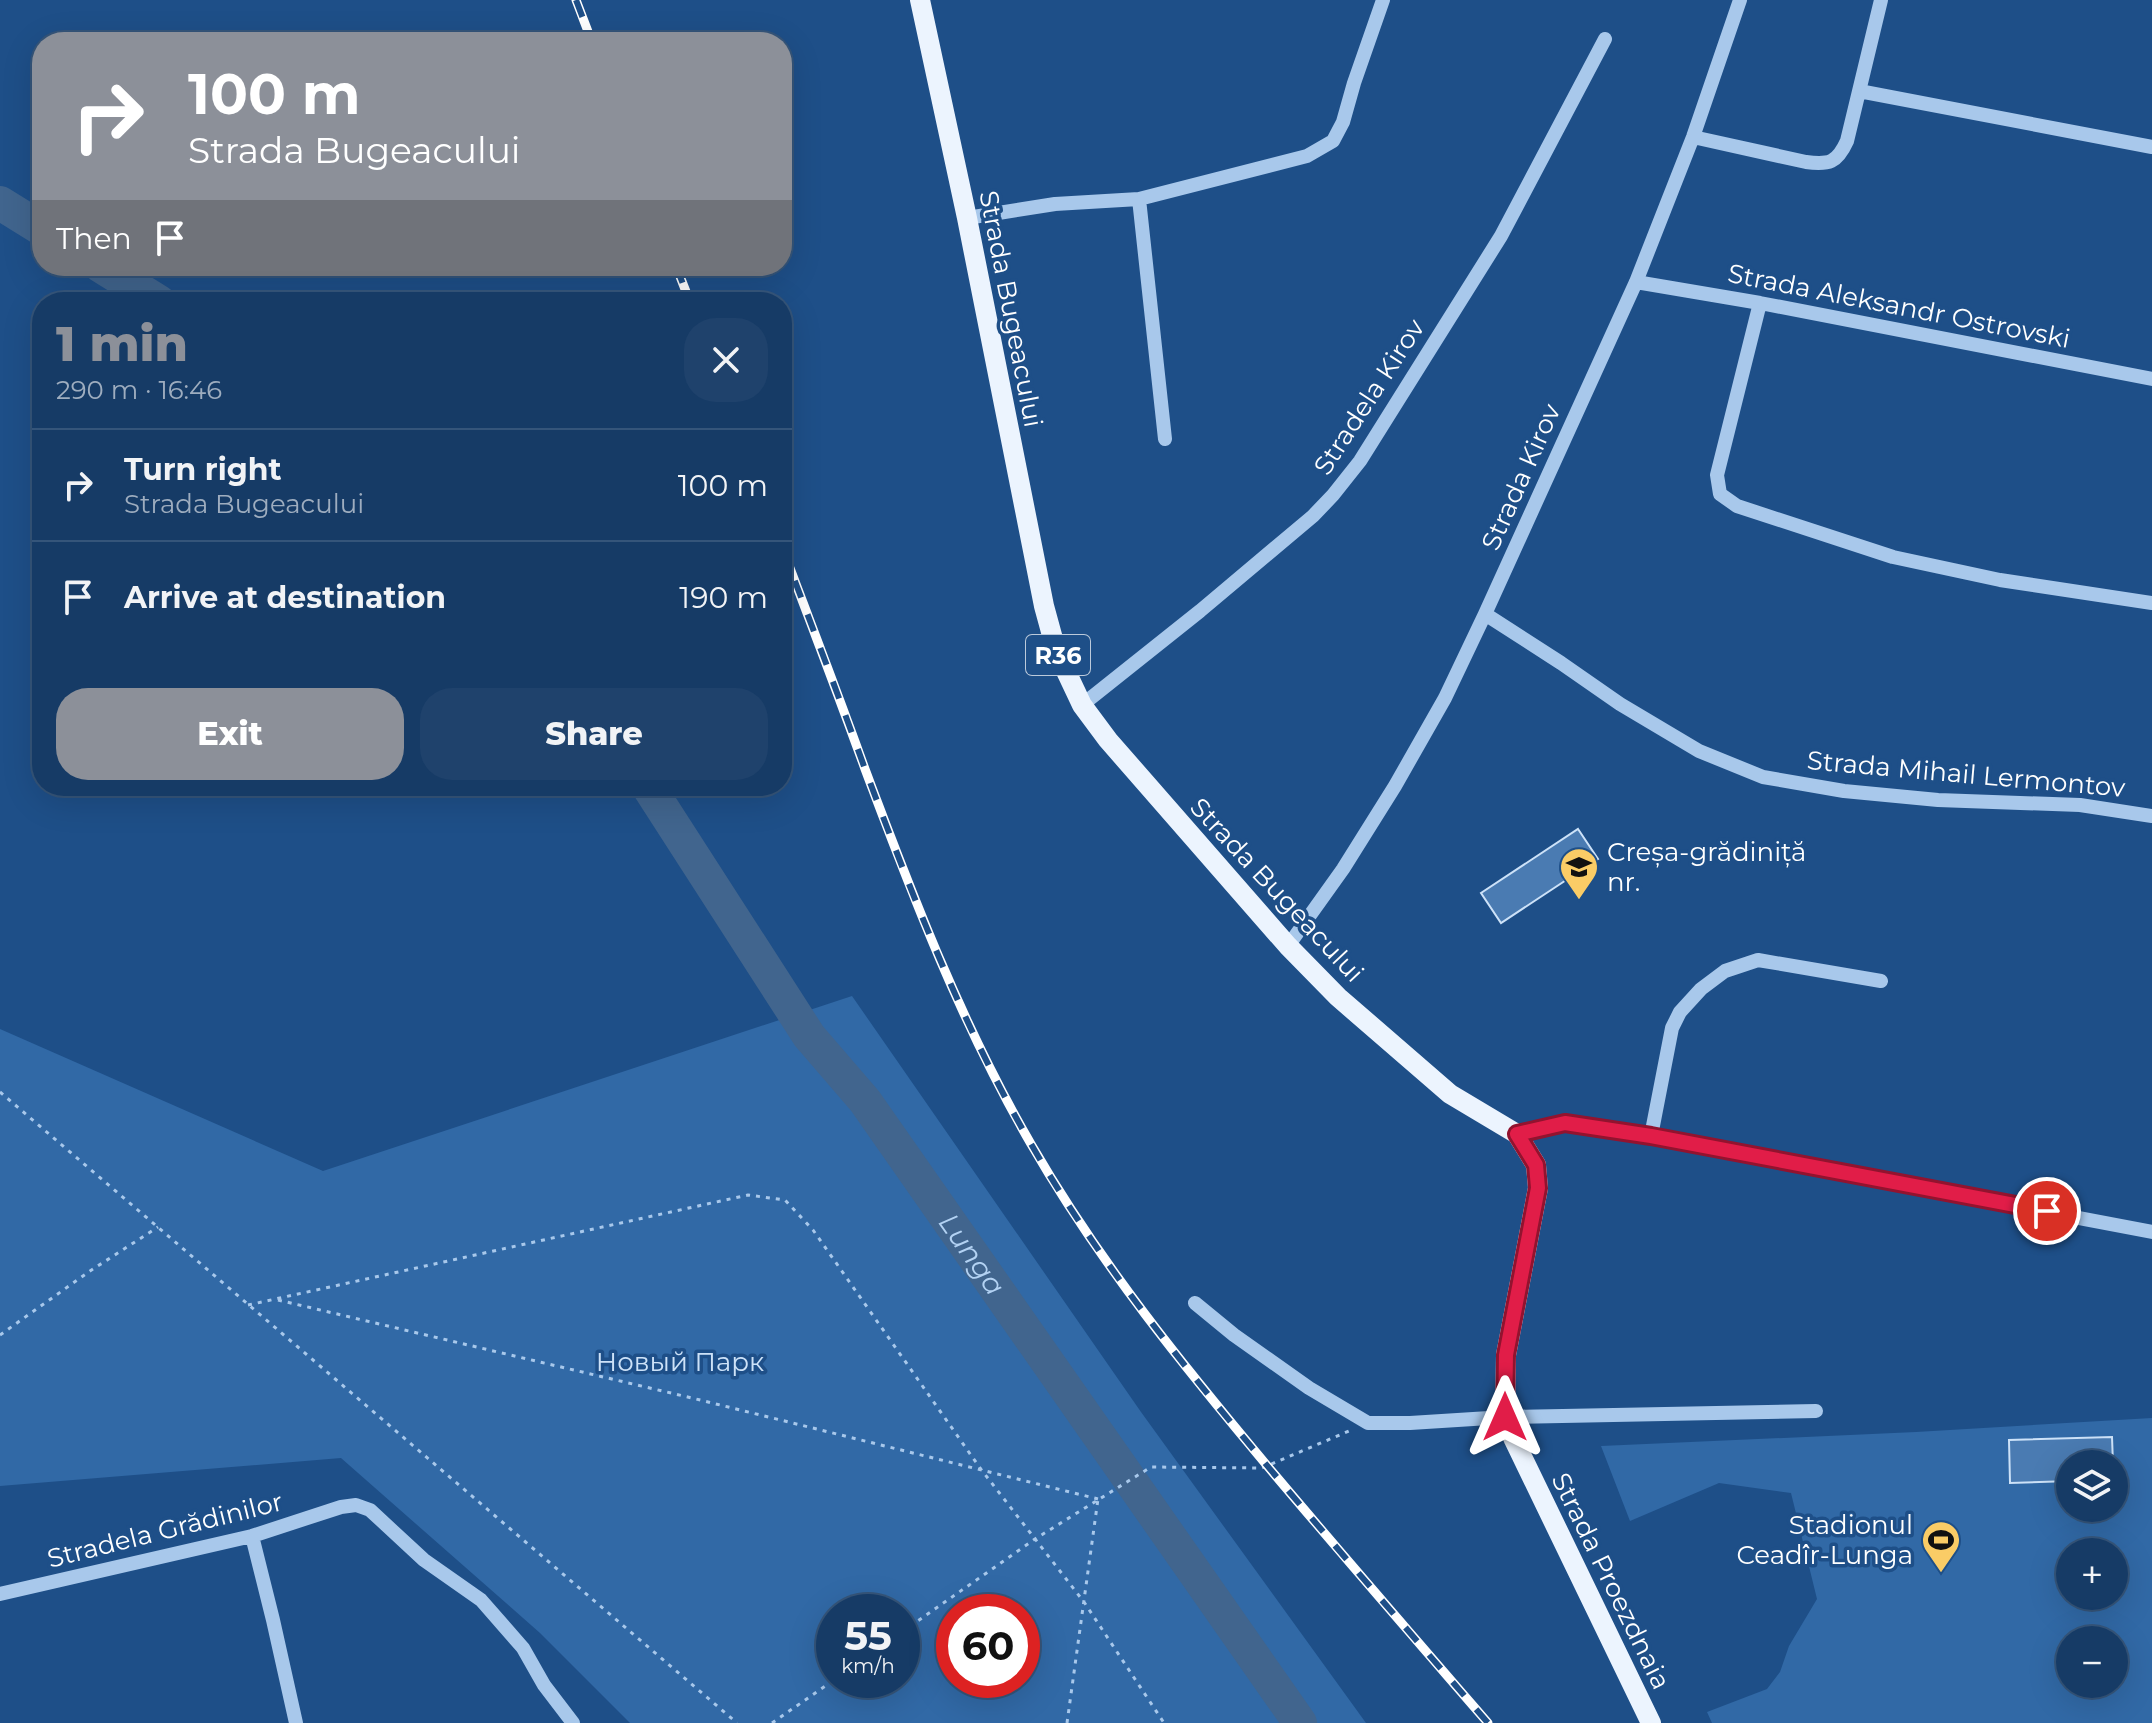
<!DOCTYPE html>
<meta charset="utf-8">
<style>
:root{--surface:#163b66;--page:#1f426c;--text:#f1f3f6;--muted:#9eadbf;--line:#35557a;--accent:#8c9099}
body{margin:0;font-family:Montserrat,sans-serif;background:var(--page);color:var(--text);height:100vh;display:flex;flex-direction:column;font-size:30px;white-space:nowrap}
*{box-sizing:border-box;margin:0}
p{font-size:26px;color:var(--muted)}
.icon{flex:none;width:44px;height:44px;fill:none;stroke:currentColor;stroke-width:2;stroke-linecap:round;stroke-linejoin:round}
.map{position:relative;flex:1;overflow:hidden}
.panel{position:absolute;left:32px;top:292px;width:760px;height:504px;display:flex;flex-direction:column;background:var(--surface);border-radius:32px;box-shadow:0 8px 32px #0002,0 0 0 2px var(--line)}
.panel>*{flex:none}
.guide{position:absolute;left:32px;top:32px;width:760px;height:244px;border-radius:32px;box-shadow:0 8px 32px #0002,0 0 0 2px var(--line);background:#8c9099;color:#fff;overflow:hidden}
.fabs{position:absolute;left:2056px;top:1450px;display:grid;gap:16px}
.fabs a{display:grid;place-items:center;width:72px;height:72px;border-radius:50%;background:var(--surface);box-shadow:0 8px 32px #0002,0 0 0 2px var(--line);font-size:40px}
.speed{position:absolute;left:816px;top:1594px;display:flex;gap:16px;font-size:40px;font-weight:700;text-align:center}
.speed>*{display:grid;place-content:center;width:104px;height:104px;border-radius:50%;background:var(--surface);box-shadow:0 8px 32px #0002,0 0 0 2px var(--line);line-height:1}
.speed small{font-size:20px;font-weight:400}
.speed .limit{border:12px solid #d22;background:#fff;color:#111}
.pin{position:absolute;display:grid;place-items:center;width:68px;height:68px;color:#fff;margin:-34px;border:4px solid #fff;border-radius:50%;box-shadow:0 2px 8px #0007}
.me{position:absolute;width:88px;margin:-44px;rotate:0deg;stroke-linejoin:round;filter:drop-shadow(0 0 6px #0008)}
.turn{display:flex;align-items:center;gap:28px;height:168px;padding:0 24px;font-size:36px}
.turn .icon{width:104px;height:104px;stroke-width:2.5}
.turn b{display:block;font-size:56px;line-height:68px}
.then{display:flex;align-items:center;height:76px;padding:0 24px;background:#0003;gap:16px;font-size:30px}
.round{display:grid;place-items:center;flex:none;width:84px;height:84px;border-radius:32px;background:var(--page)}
.overview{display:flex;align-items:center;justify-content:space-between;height:136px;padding:0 24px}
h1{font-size:48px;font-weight:800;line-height:60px;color:var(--accent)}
.button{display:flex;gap:16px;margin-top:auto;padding:16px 24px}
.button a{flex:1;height:92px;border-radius:32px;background:var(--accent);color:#fff;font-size:32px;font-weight:800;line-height:92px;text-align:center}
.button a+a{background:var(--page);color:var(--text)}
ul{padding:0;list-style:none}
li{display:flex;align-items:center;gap:24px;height:112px;padding:0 24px;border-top:2px solid var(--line)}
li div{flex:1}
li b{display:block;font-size:30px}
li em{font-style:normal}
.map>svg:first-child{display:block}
</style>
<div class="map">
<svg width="2152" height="1723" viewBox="0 0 2152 1723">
<rect width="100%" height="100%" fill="#1e4f88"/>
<path fill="#3169a6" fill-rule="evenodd" d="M 852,996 L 1141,1412 L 1366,1723 L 630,1723 L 540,1633 L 341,1458 L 0,1486 L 0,1029 L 323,1171 ZM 834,1612 L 902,1612 L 902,1680 L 834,1680 ZM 954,1612 L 1022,1612 L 1022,1680 L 954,1680 Z
M 2152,1418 L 2152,1723 L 1712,1723 L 1707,1712 L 1767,1689 L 1780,1672 L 1789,1646 L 1817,1599 L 1791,1493 L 1719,1483 L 1630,1521 L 1601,1446 L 1916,1432 ZM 2070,1464 L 2114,1464 L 2114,1508 L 2070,1508 ZM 2070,1552 L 2114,1552 L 2114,1596 L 2070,1596 ZM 2070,1640 L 2114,1640 L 2114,1684 L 2070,1684 Z"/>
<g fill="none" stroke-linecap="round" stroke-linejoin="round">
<g stroke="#41658e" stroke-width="34">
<path d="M 0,203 L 42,229"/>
<path d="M 101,266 L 159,302"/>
<path id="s1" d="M 648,786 L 809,1036 L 865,1101 L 1300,1723"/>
</g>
</g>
<path fill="#4a7bb2" stroke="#cde2f8" stroke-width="2" d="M 1578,829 L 1598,859 L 1501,923 L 1481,893 Z
M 2112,1437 L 2113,1464 L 2070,1464 L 2070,1481 L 2010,1483 L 2009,1440 Z"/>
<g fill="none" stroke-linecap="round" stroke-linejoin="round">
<path stroke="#a8c8eb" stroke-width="3" stroke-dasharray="4 6" stroke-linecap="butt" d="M 0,1092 L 737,1723
M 278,1300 L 692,1398 L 1098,1499
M 248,1305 L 748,1195 L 785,1200 L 813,1230 L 980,1468 L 1084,1602 L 1164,1723
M 0,1335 L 90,1271 L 158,1227
M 902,1632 L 1035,1539 L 1151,1467 L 1262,1468 L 1349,1431
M 772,1723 L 834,1680
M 1067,1723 L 1098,1499"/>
<path stroke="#a8c8eb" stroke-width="14" d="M 1859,91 L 2152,147
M 1693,137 L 1806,162 C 1829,165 1837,163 1847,141 L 1881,0
M 967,218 L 1055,204 L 1139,199
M 1636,282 L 1760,303 L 2152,379
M 1760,303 L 1717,475 L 1720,494 L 1737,506 L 1893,557 L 2000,580 L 2152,603
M 1165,439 L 1139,199 L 1307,156 L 1333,141 L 1343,122 L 1354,83 L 1383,0
M 1485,614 L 1561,663 L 1620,704 L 1699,751 L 1763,777 L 1844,791 L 1938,800 L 2080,805 L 2152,816
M 1082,705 L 1200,611 L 1313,516 L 1333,495 L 1360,461 L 1501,236 L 1605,39
M 1288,946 L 1343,869 L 1395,786 L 1445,698 L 1485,614 L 1636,282 L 1693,137 L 1740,0
M 1517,1134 L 1565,1123 L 1651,1136 L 2152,1232
M 1651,1136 L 1672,1028 L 1680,1012 L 1701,989 L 1725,971 L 1758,960 L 1881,981
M 1195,1303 L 1234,1335 L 1309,1388 L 1368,1423 L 1410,1423 L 1505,1417 L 1816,1411
M 252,1536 L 273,1620 L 296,1723
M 0,1594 L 252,1536 L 341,1507 L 356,1505 L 370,1510 L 424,1560 L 481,1600 L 523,1648 L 544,1685 L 573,1723"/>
<path stroke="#ecf4fe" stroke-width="20" d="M 920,0 L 967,218 L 1044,606 L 1056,650 L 1082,705 L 1108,740 L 1288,946 L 1338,997 L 1450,1094 L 1517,1134 L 1536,1165 L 1538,1188 L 1506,1355 L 1505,1417 L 1514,1440 L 1651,1723"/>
<g stroke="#fff" stroke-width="9">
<path id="rail" d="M 576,0 L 592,42
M 676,266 L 690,302
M 782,547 C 810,621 838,694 865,769 C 913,897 962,1025 1031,1144 C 1101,1265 1185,1368 1275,1475 C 1345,1558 1417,1641 1488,1723"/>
</g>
<use href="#rail" stroke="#1e4f88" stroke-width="6" stroke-dasharray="18" stroke-linecap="butt"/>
</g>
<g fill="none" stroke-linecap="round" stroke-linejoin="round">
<g stroke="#92132f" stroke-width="20">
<path id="route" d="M 1505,1417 L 1506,1355 L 1538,1188 L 1536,1165 L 1517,1134 L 1565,1123 L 1651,1136 L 2047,1211"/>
</g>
<use href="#route" stroke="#e11d48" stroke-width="14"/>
</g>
<defs>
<g id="school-pin" transform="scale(2)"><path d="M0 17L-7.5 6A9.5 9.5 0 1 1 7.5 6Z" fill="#facc66" stroke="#1e4f88"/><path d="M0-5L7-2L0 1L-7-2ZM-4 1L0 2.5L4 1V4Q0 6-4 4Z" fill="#111"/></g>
<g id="stadium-pin" transform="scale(2)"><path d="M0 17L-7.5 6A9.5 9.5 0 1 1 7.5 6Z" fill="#facc66" stroke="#1e4f88"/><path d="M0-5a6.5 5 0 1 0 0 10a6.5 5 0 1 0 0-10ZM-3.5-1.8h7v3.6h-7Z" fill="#111"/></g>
</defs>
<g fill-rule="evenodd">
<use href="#school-pin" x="1579" y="867"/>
<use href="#stadium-pin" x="1941" y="1540"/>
</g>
<g text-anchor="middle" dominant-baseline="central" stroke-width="7" stroke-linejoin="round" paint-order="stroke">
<rect fill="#1e4f88" stroke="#bccadb" stroke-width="2" x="1026" y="635" width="64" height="40" rx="6"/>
<g font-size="24" font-weight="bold" fill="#fff">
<text x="1058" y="655">R36</text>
</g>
<g font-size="26" fill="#fff" stroke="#1e4f88">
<text transform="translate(1899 306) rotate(11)">Strada Aleksandr Ostrovski</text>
<text transform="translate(1011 309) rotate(79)">Strada Bugeacului</text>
<text transform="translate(1369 397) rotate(-57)">Stradela Kirov</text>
<text transform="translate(1521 477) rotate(-66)">Strada Kirov</text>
<text transform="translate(1966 774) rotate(5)">Strada Mihail Lermontov</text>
<text transform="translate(1277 890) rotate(47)">Strada Bugeacului</text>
<text transform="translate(165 1530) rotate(-14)">Stradela Grădinilor</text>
<text transform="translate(1611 1581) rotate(64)">Strada Proezdnaia</text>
</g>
<g font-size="26" fill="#fff" stroke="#1e4f88" text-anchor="start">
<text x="1607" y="852">Creșa-grădiniță<tspan x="1607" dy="30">nr.</tspan></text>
<text x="1913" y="1525" text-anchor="end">Stadionul<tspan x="1913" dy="30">Ceadîr-Lunga</tspan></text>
</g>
<g font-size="26" fill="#cde2f8" stroke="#1e4f88">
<text x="680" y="1362">Новый Парк</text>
</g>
<g font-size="28" font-style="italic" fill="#b3d2f3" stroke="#1e4f88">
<text stroke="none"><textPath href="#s1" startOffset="570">Lunga</textPath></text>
</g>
</g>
</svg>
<div class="fabs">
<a><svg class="icon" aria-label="layers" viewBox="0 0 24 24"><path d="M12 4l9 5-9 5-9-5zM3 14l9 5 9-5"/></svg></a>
<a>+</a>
<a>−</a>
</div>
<div class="speed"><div>55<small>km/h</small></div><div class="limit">60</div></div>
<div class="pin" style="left:2047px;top:1211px;background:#d93025"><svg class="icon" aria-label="arrive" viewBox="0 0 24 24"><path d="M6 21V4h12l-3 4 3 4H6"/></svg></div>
<svg class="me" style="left:1505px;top:1417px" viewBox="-20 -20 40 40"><path d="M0-17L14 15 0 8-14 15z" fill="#e11d48" stroke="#fff" stroke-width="4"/></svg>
<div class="guide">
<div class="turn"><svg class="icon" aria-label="right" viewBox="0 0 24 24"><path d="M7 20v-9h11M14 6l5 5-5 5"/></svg><div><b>100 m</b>Strada Bugeacului</div></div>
<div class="then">Then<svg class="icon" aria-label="arrive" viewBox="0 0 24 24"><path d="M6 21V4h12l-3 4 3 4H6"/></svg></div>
</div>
<section class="panel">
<div class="overview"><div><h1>1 min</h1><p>290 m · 16:46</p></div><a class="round"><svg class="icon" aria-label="close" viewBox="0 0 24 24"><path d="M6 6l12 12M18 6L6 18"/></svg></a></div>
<ul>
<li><svg class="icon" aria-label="right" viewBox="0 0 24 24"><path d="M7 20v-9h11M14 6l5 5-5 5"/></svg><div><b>Turn right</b><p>Strada Bugeacului</p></div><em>100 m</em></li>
<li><svg class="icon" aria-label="arrive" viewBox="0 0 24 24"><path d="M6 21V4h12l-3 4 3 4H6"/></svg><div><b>Arrive at destination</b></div><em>190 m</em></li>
</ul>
<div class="button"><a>Exit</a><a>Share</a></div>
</section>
</div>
